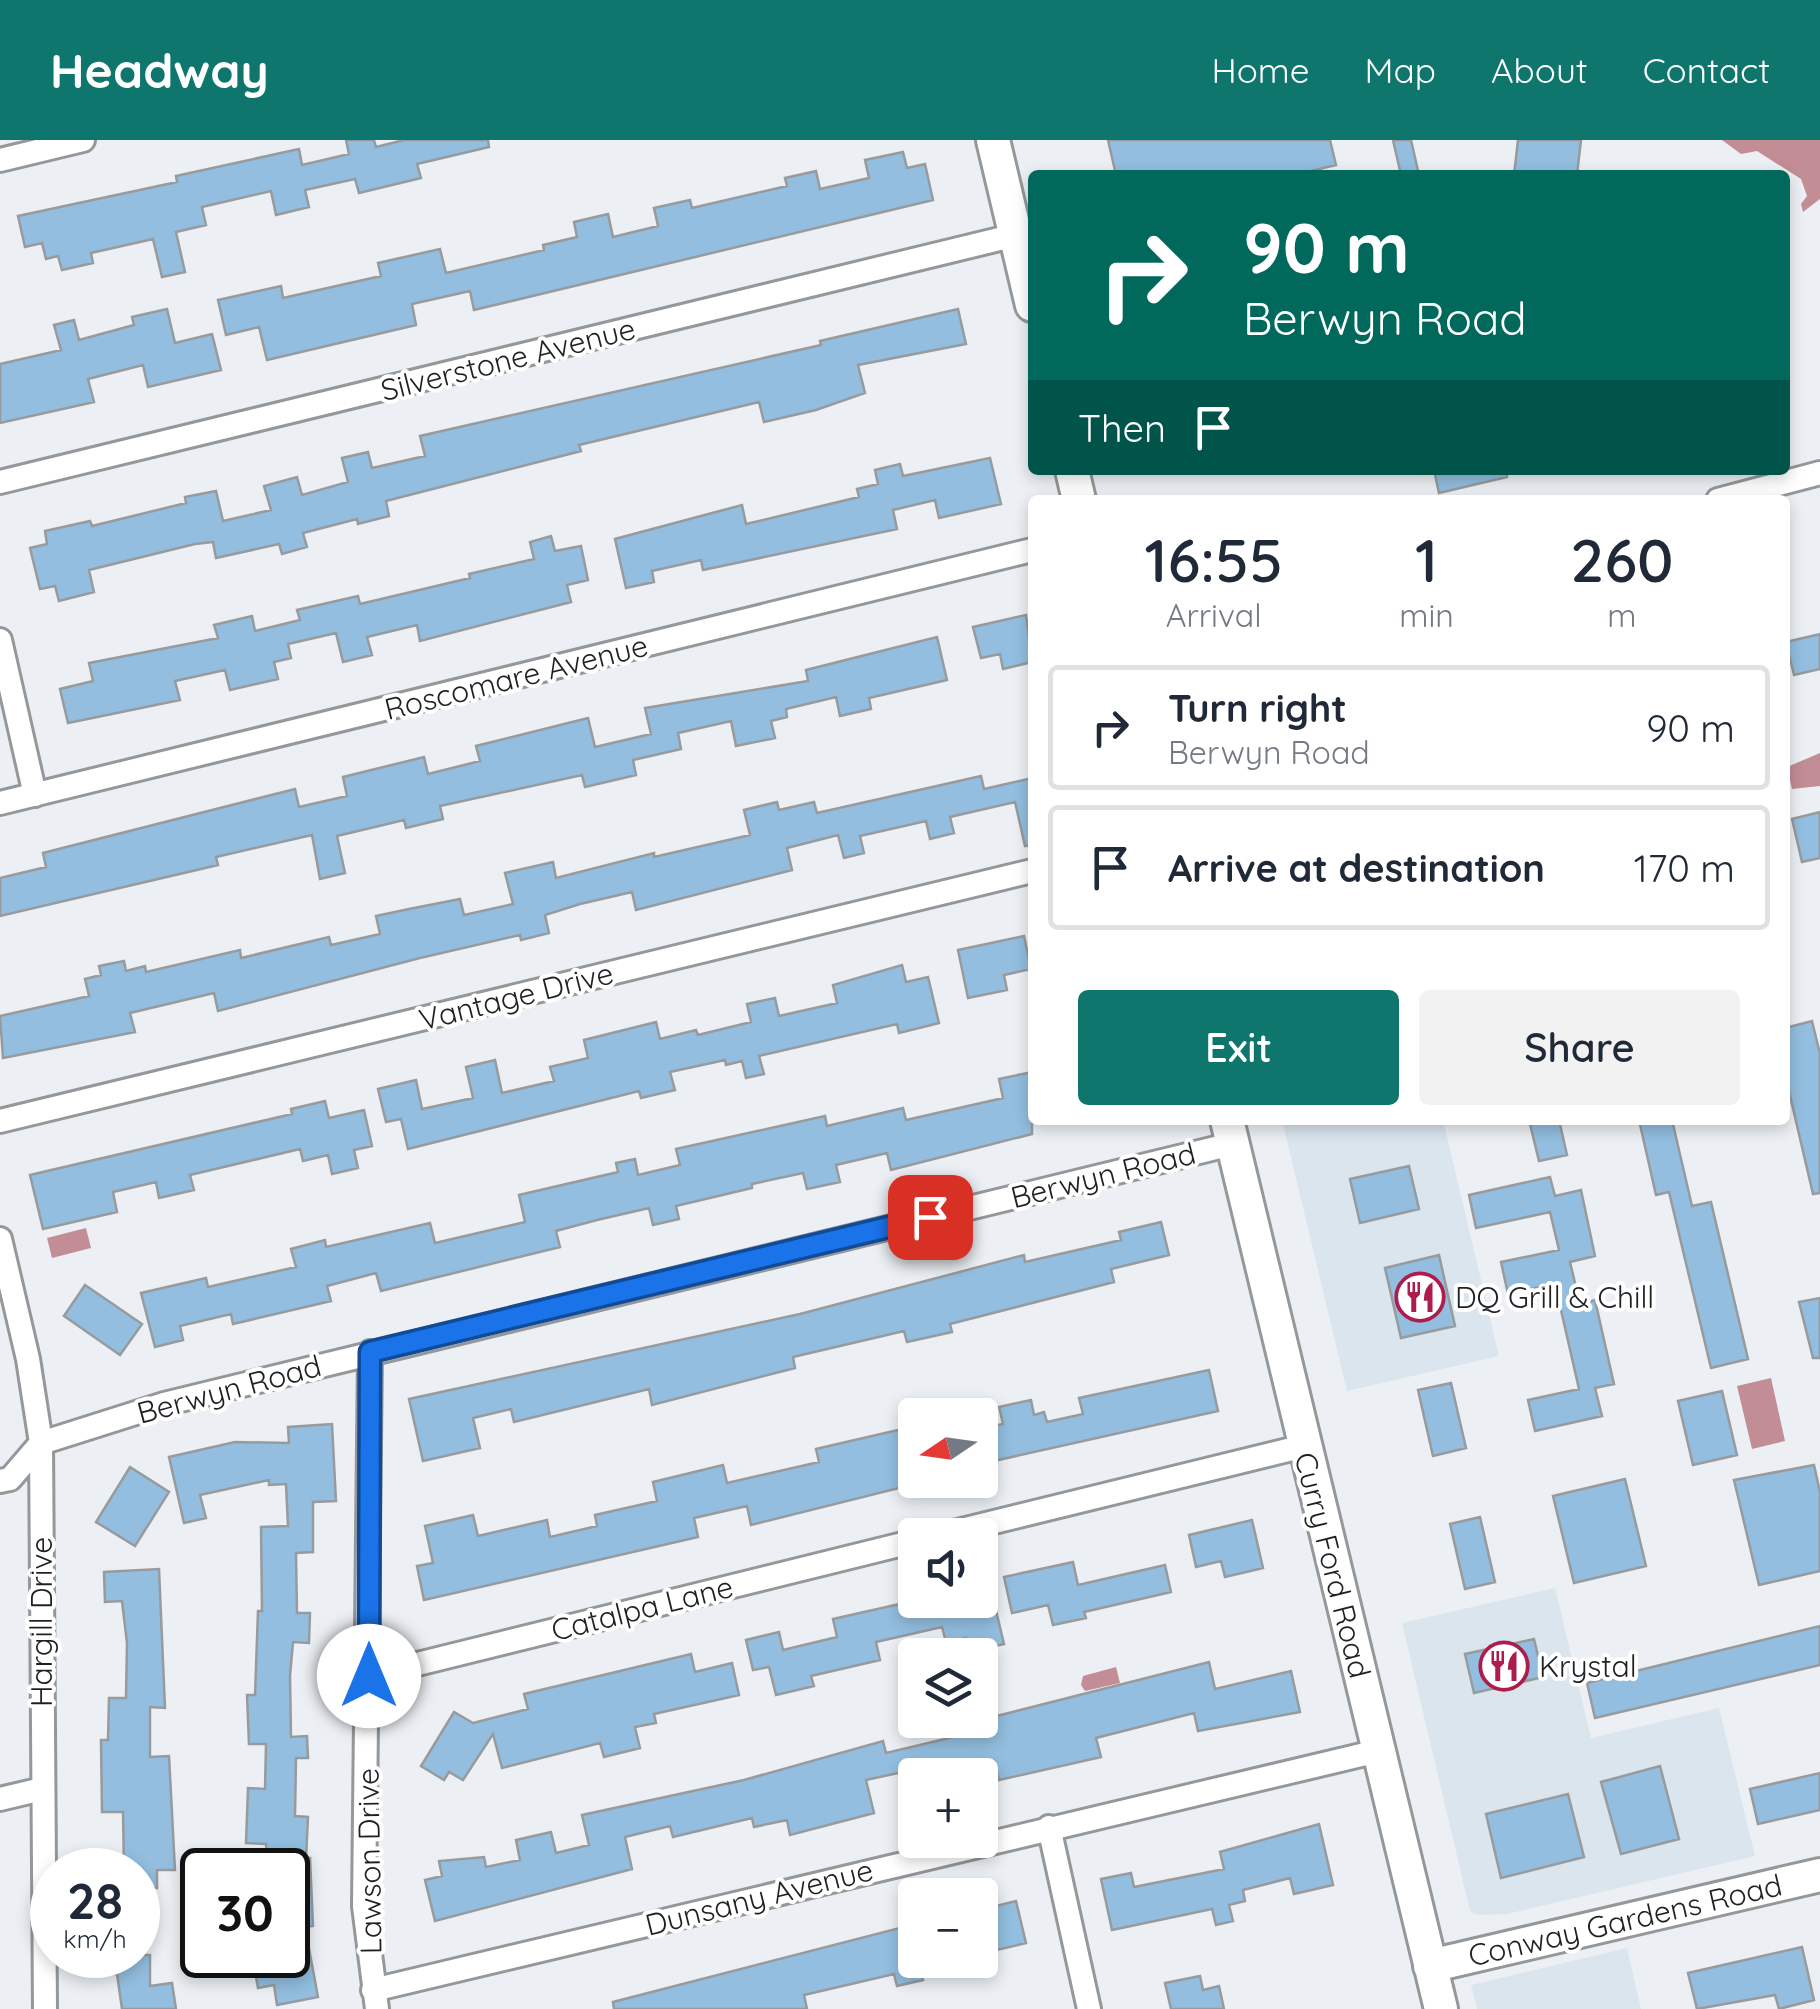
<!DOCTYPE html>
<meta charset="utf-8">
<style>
:root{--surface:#fff;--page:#f2f2f3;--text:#1f2937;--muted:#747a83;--line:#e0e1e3;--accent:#0f766e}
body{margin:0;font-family:Quicksand,sans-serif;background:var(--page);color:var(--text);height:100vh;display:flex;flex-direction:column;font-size:38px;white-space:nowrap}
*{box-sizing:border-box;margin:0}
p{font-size:32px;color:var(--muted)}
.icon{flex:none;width:55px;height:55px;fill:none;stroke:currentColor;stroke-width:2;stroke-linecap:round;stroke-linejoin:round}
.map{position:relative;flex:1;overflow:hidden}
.panel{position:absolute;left:1028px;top:355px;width:762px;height:630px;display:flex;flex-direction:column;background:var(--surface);border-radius:10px;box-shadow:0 5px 15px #0003}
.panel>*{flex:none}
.banner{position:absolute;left:1028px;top:30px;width:762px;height:305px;border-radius:10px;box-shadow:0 5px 15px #0003;background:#00695c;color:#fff;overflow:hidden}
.needle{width:65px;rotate:257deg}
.controls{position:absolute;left:898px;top:1258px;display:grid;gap:20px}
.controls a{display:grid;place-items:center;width:100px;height:100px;border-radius:10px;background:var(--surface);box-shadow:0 5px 15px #0003;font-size:50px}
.speed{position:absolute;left:30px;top:1708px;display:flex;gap:20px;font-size:50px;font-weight:700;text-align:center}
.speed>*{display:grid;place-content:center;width:130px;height:130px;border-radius:50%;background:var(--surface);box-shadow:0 5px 15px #0003;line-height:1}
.speed small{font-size:25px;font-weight:400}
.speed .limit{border:5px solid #111;border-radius:15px;background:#fff;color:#111}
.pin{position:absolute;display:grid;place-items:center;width:85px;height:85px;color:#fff;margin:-42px;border-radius:20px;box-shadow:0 5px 15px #0006}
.me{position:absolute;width:110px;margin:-55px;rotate:0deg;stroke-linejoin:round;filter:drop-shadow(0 0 8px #0008)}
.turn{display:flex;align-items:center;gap:35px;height:210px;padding:0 50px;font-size:45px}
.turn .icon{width:130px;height:130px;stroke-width:2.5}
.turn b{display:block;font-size:70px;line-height:85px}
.then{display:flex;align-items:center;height:95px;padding:0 50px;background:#0003;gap:20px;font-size:38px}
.eta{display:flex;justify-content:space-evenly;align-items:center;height:170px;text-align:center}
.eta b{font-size:60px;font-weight:600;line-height:70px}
.action{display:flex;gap:20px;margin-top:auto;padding:20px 50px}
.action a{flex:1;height:115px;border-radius:10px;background:var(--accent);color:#fff;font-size:40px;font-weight:600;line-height:115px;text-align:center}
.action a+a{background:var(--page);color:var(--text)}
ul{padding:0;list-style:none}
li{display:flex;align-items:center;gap:30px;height:125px;margin:0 20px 15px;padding:0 30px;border:5px solid var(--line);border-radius:10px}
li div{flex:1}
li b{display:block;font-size:38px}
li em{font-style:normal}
header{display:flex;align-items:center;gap:60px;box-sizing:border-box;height:140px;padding:0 50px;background:var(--accent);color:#fff}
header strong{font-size:48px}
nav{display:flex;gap:55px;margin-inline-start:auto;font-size:35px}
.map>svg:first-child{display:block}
</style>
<header>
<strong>Headway</strong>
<nav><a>Home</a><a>Map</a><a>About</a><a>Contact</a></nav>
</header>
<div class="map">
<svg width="1820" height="1869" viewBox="0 0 1820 1869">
<rect width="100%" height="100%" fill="#ecf0f4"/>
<path fill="#dae5ee" d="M 1282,980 L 1443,980 L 1499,1216 L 1347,1251 Z
M 1555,1448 L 1591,1598 L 1719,1568 L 1755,1716 L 1507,1774 L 1478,1775 L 1470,1771 L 1402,1483 Z
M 1627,1808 L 1641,1869 L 1477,1869 L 1471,1845 Z"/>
<path fill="#c28d95" d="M 1722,0 L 1820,0 L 1820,59 L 1803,72 L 1801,64 L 1807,56 L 1801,39 L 1757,11 L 1741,14 Z
M 1820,613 L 1820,646 L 1792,649 L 1787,627 Z
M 86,1088 L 91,1108 L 52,1118 L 47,1098 Z
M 1771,1238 L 1785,1301 L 1752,1309 L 1737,1246 Z
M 1116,1527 L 1120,1543 L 1085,1551 L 1081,1545 L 1083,1536 Z"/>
<path fill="#93bedf" stroke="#979b9e" stroke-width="2.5" d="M 346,0 L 374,0 L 376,7 L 404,0 L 488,0 L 489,7 L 417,24 L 421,38 L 359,53 L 355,39 L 305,50 L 309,67 L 276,75 L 271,51 L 202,67 L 206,85 L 176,92 L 185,132 L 162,137 L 153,99 L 91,113 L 93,123 L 62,130 L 58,116 L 46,119 L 42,103 L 25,107 L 18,76 L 177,42 L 176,36 L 299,9 L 302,25 L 349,14 Z
M 1108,0 L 1330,0 L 1336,25 L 1294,35 L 1116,35 Z
M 1393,0 L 1411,0 L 1419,35 L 1401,35 Z
M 1518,0 L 1581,0 L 1577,35 L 1514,35 Z
M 903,12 L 907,28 L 925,24 L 933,60 L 474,170 L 470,151 L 412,164 L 416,185 L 267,220 L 259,187 L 226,195 L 218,160 L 281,146 L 283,158 L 381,136 L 378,123 L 440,109 L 446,133 L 544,110 L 543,105 L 577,97 L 574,82 L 608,74 L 613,97 L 658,86 L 654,68 L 690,60 L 692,68 L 787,46 L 785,38 L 816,31 L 820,49 L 869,38 L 865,20 Z
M 167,169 L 175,203 L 212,194 L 221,230 L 148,247 L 143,225 L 88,239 L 94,262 L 0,283 L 0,224 L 61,210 L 54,185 L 74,180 L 79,200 L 134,185 L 132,177 Z
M 958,169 L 966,204 L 858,225 L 865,253 L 816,270 L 764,282 L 759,262 L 579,305 L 581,311 L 386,361 L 389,376 L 358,384 L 357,379 L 303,393 L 307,407 L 282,414 L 279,404 L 216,418 L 213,402 L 195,404 L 89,430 L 94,452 L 59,461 L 55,446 L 40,449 L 30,408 L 47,404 L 45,391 L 90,381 L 92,386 L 186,363 L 185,357 L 216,351 L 223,381 L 271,370 L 264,346 L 297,337 L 302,355 L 348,342 L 342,318 L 368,312 L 372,328 L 425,316 L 420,296 L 821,205 L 820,201 Z
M 990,318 L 1001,364 L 939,378 L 935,360 L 893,370 L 897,389 L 703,430 L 701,420 L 652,431 L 654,442 L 626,448 L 615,399 L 742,365 L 746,384 L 859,357 L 857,349 L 878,344 L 875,330 L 900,324 L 903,336 Z
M 1434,330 L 1506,330 L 1507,337 L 1439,353 Z
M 551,396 L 555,411 L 581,406 L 588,440 L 567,445 L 571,462 L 420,501 L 417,485 L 367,497 L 372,515 L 343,522 L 336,493 L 288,504 L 291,518 L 274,522 L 278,539 L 230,550 L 225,530 L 175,541 L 180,560 L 68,583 L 60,549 L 93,541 L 89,523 L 218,498 L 214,485 L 252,476 L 255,491 L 300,480 L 297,470 L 358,456 L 360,464 L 470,438 L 469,434 L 534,419 L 530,402 Z
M 1026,475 L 1032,522 L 1003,529 L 1000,514 L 981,518 L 973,487 Z
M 1820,494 L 1820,529 L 1794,535 L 1786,502 Z
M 937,497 L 947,540 L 869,558 L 871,569 L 840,576 L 836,557 L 786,569 L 787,577 L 771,581 L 775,598 L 736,606 L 731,581 L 678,593 L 681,609 L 633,620 L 636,635 L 585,647 L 582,635 L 440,666 L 443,679 L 406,688 L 404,680 L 337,696 L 345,733 L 320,739 L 312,695 L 216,717 L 218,725 L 0,776 L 0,738 L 46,727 L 43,713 L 295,649 L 299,667 L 347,656 L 343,637 L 424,617 L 428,634 L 480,621 L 476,606 L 588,578 L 595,607 L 651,594 L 645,568 L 808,541 L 806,530 Z
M 981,636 L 984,649 L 1032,638 L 1032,705 L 1025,706 L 1015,662 L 950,677 L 954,693 L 930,699 L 926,681 L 860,696 L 864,713 L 844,718 L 838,695 L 787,708 L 792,730 L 636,770 L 632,752 L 580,764 L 545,775 L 549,793 L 521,800 L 520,795 L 420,818 L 218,871 L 214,853 L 130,873 L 135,892 L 3,918 L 0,876 L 89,856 L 85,839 L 101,835 L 99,826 L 124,821 L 126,831 L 145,826 L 146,832 L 240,810 L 241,818 L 329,797 L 331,805 L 380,794 L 376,776 L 409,769 L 460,759 L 464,775 L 513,764 L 505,733 L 553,722 L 556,738 L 654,713 L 654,717 L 750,695 L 744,670 L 777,662 L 779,670 L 814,662 L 817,673 Z
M 1820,672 L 1820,718 L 1802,722 L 1792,679 Z
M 1024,796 L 1031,829 L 1004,835 L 1007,850 L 968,858 L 958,810 Z
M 902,825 L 906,842 L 928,837 L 939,883 L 899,893 L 897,884 L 759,916 L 764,934 L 746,938 L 742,921 L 726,925 L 725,920 L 670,932 L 675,950 L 641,958 L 639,951 L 408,1009 L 401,979 L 386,982 L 378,949 L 416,940 L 422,969 L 473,958 L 466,927 L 495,920 L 502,953 L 554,941 L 550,927 L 588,918 L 584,900 L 656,882 L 660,899 L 696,890 L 698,895 L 751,882 L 747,864 L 775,858 L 779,876 L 837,863 L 833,845 Z
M 1812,881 L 1820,914 L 1820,1053 L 1813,1054 L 1785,934 L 1785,888 Z
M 1032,932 L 1032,994 L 891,1030 L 887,1013 L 836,1025 L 840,1042 L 807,1049 L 803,1033 L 752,1044 L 752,1048 L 676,1066 L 679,1079 L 653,1085 L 649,1068 L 597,1080 L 556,1091 L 560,1107 L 381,1151 L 376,1133 L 327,1146 L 331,1161 L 233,1184 L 231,1174 L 180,1186 L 183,1200 L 155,1207 L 141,1153 L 206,1138 L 208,1147 L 296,1127 L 291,1109 L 325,1100 L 326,1107 L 430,1083 L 435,1103 L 525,1082 L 519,1055 L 618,1032 L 616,1023 L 635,1019 L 638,1035 L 680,1025 L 676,1009 L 825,976 L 827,986 L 903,968 L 906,980 L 1003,958 L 999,939 Z
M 325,961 L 329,978 L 364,970 L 372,1006 L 354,1010 L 358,1028 L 332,1034 L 328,1015 L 303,1021 L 300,1009 L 190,1035 L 194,1050 L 159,1058 L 156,1042 L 113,1052 L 117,1072 L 43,1089 L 30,1035 L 292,974 L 291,969 Z
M 1529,980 L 1559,980 L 1567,1015 L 1539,1021 Z
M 1639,980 L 1672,980 L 1692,1066 L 1711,1062 L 1748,1219 L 1711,1228 L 1669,1052 L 1656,1055 Z
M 1409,1026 L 1419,1069 L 1360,1083 L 1350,1039 Z
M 1550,1037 L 1555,1056 L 1581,1050 L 1595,1116 L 1570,1122 L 1580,1164 L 1595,1160 L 1614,1244 L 1595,1248 L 1602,1276 L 1535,1291 L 1528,1260 L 1579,1249 L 1555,1144 L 1508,1154 L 1501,1122 L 1559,1110 L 1550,1072 L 1476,1088 L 1469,1055 Z
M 1161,1082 L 1169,1115 L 1111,1129 L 1114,1142 L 950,1184 L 952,1192 L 907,1202 L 904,1191 L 793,1217 L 795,1228 L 652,1265 L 649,1249 L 514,1282 L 511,1269 L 473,1278 L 480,1308 L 423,1321 L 409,1259 L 800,1174 L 1024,1115 L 1025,1122 L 1121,1100 L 1119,1092 Z
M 1439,1115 L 1455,1186 L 1401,1198 L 1385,1128 Z
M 85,1145 L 142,1184 L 120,1215 L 64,1176 Z
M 1820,1158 L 1820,1218 L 1813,1218 L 1799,1162 Z
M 1209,1230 L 1218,1271 L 994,1321 L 987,1287 L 1003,1284 L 999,1267 L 1031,1260 L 1034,1275 L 1044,1272 L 1047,1282 L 1083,1274 L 1079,1258 Z
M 1451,1243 L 1466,1308 L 1433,1316 L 1418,1250 Z
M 1722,1251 L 1737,1315 L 1693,1325 L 1678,1261 Z
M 332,1284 L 336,1361 L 313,1362 L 313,1412 L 296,1413 L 297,1473 L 310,1473 L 309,1503 L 293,1502 L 290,1536 L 291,1597 L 307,1596 L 308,1618 L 296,1618 L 295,1676 L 308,1677 L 306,1718 L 310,1718 L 313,1786 L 305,1787 L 318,1857 L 277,1865 L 274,1845 L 258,1848 L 252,1815 L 288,1815 L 288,1730 L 268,1730 L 266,1704 L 246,1703 L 248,1648 L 265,1649 L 266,1604 L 249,1604 L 247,1555 L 255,1555 L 258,1471 L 262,1471 L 261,1387 L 288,1386 L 286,1344 L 269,1345 L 269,1340 L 200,1355 L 206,1378 L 184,1383 L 169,1317 L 235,1302 L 289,1303 L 288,1287 Z
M 915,1286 L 915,1344 L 751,1385 L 747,1366 L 694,1378 L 698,1397 L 424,1460 L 417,1426 L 433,1423 L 425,1386 L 473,1375 L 478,1396 L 547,1380 L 550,1397 L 597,1386 L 595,1375 L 657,1361 L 653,1342 L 723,1325 L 727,1343 L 819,1322 L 816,1309 Z
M 1814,1325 L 1820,1352 L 1820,1431 L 1759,1445 L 1734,1340 Z
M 130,1327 L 169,1352 L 135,1406 L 96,1382 Z
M 1625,1339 L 1646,1426 L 1574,1443 L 1553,1356 Z
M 1480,1377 L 1495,1442 L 1465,1449 L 1450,1384 Z
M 1252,1380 L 1263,1428 L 1225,1437 L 1221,1421 L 1196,1427 L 1189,1395 Z
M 1073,1422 L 1078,1445 L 1165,1425 L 1171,1452 L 1084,1472 L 1086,1478 L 1053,1485 L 1048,1465 L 1012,1473 L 1004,1437 Z
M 159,1429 L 165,1568 L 150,1567 L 150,1617 L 169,1616 L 175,1730 L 157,1730 L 157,1748 L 138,1748 L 138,1730 L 124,1730 L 123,1672 L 102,1672 L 101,1600 L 108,1600 L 109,1558 L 126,1558 L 127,1503 L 122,1461 L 105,1462 L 104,1432 Z
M 954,1460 L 956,1470 L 994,1462 L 1004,1504 L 969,1512 L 966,1498 L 946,1502 L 942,1487 L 876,1502 L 880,1520 L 811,1536 L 814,1546 L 776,1555 L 769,1527 L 753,1530 L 746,1500 L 779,1492 L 783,1510 L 837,1497 L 833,1479 L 904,1463 Z
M 1820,1486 L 1820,1525 L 1595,1578 L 1587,1543 Z
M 1534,1499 L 1543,1537 L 1474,1553 L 1465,1514 Z
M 691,1514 L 695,1532 L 732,1523 L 739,1555 L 654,1574 L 656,1583 L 635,1587 L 640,1608 L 604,1617 L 600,1603 L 502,1628 L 493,1594 L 463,1640 L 449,1632 L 444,1640 L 421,1626 L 454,1572 L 473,1583 L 528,1569 L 524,1554 Z
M 1209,1522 L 1215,1549 L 1291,1531 L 1300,1572 L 1198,1591 L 1194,1573 L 1096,1598 L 1101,1617 L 999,1640 L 994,1621 L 935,1635 L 913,1635 L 912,1630 L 866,1640 L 874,1673 L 790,1695 L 787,1680 L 754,1687 L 752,1678 L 673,1697 L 670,1686 L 625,1697 L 632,1729 L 435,1781 L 425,1740 L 442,1736 L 439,1721 L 484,1717 L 486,1727 L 520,1720 L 516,1700 L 551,1692 L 556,1713 L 589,1705 L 582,1675 L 744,1640 L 883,1601 L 886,1613 L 987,1589 L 985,1579 Z
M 1660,1626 L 1679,1699 L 1621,1714 L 1601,1642 Z
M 1820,1633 L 1820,1670 L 1758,1684 L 1750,1649 Z
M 1568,1654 L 1584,1717 L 1501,1738 L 1486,1674 Z
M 1319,1684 L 1333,1745 L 1294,1754 L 1290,1738 L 1243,1750 L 1245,1761 L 1229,1765 L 1233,1781 L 1216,1785 L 1212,1769 L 1112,1790 L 1101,1739 L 1131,1733 L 1134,1747 L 1224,1729 L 1220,1712 Z
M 1016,1761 L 1026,1803 L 980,1814 L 980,1770 Z
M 915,1784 L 915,1820 L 923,1840 L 897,1846 L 894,1834 L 804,1855 L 807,1869 L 614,1869 L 613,1862 Z
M 1802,1807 L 1814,1860 L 1779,1869 L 1775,1855 L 1697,1869 L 1688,1833 Z
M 102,1815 L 150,1815 L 150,1846 L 172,1843 L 176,1869 L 122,1869 L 117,1834 L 103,1834 Z
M 1200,1836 L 1203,1850 L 1219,1846 L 1224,1869 L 1171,1869 L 1165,1843 Z"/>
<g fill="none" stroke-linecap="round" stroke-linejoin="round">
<g stroke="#94989b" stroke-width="28">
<path id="street" d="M 0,20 L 83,0
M 0,342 L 1016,95
M 1718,360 L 1820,333
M 0,500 L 35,655
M 0,663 L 1032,410
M 0,981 L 1032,731
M 0,1099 L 28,1219 L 41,1303 L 45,1869
M 370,1212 L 364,1766 L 377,1869
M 0,1341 L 10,1339 L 41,1303 L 164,1264 L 1232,1004
M 941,1395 L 1304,1306
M 369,1536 L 915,1401
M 0,1659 L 42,1649
M 1049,1687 L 1089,1869
M 373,1850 L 1378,1611"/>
</g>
<g stroke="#94989b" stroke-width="38">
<path id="secondary" d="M 993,0 L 1032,165
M 1072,330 L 1079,360
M 1227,980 L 1441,1869
M 1430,1826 L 1820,1735"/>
</g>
<use href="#street" stroke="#fff" stroke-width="22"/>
<use href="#secondary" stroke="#fff" stroke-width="32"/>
</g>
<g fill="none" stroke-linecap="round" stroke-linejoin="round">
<g stroke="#114b97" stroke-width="25">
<path id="route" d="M 369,1536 L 370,1212 L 930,1077"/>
</g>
<use href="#route" stroke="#1a73e8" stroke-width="18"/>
</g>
<defs>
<g id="restaurant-ring" transform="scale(2.5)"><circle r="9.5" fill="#fff" stroke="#ae1c4c" stroke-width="1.5"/><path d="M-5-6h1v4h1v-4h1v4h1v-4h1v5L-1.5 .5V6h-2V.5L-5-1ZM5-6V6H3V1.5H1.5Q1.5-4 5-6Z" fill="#ae1c4c"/></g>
</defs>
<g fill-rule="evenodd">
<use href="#restaurant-ring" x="1420" y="1157"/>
<use href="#restaurant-ring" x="1504" y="1526"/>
</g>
<g text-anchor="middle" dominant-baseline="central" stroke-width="8" stroke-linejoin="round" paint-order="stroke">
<g font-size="30" fill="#1f2022" stroke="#fff">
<text transform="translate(508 219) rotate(-14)">Silverstone Avenue</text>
<text transform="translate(516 537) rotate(-14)">Roscomare Avenue</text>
<text transform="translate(516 856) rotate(-14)">Vantage Drive</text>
<text transform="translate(1103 1035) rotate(-14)">Berwyn Road</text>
<text transform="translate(229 1249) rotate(-15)">Berwyn Road</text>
<text transform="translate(1333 1425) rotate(76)">Curry Ford Road</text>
<text transform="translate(642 1468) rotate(-14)">Catalpa Lane</text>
<text transform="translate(41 1482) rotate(-90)">Hargill Drive</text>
<text transform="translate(369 1721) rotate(-91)">Lawson Drive</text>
<text transform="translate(759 1757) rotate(-14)">Dunsany Avenue</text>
<text transform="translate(1625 1780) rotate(-13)">Conway Gardens Road</text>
</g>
<g font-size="30" fill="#1f2022" stroke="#fff" text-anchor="start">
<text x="1455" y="1157">DQ Grill &amp; Chill</text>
<text x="1539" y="1526">Krystal</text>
</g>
</g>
</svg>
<div class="controls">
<a><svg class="needle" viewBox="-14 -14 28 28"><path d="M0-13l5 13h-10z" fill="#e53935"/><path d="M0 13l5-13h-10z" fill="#747a83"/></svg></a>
<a><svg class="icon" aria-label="sound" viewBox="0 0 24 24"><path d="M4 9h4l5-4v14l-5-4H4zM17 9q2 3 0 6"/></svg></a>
<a><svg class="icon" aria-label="layers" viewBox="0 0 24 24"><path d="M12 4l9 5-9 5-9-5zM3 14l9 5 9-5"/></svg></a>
<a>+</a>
<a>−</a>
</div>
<div class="speed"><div>28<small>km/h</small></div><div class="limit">30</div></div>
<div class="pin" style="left:930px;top:1077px;background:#d93025"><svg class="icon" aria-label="arrive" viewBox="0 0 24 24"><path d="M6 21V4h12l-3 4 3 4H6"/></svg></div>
<svg class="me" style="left:369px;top:1536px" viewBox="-20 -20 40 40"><circle r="19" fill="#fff"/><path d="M0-13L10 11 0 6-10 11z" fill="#1a73e8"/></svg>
<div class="banner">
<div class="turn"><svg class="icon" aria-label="right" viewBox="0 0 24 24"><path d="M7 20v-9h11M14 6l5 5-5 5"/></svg><div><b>90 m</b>Berwyn Road</div></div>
<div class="then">Then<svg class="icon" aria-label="arrive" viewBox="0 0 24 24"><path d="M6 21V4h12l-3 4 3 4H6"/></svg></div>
</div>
<section class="panel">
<div class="eta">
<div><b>16:55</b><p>Arrival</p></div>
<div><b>1</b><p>min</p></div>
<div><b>260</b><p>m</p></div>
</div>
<ul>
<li><svg class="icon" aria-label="right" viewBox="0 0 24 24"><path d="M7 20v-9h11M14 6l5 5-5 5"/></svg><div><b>Turn right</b><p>Berwyn Road</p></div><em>90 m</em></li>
<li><svg class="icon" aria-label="arrive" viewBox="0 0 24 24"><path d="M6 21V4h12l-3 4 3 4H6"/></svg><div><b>Arrive at destination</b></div><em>170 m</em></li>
</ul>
<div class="action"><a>Exit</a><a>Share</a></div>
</section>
</div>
